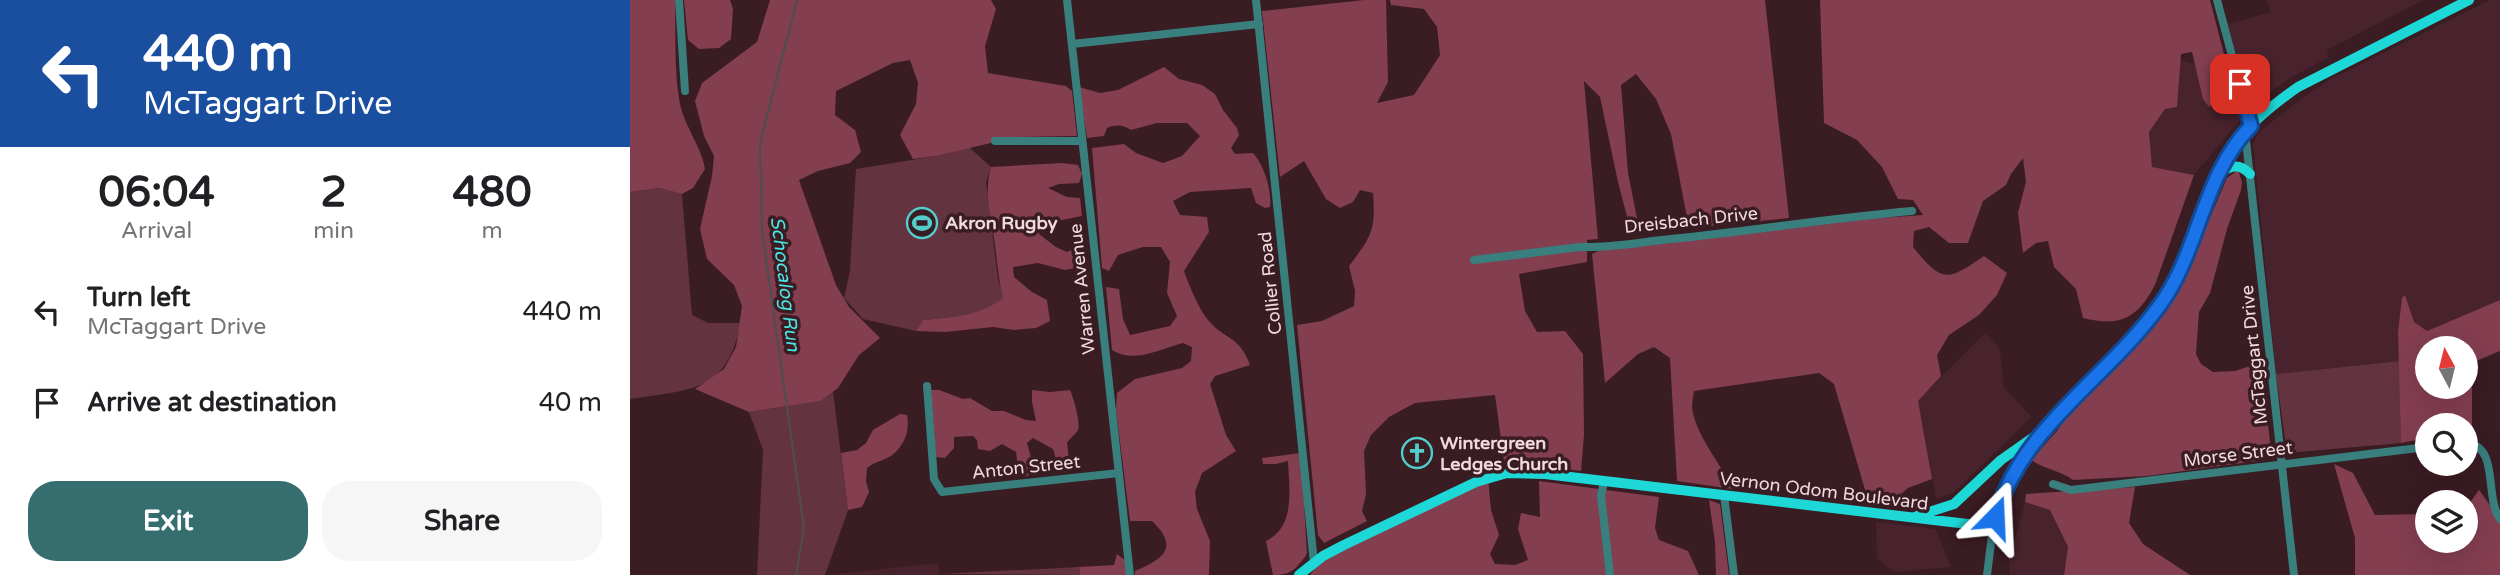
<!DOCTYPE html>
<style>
:root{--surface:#fff;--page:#f6f6f6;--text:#202124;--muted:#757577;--accent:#366e70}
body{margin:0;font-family:"Varela Round",sans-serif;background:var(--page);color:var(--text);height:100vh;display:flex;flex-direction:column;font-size:26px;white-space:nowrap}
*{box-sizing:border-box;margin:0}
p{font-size:23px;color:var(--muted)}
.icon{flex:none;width:38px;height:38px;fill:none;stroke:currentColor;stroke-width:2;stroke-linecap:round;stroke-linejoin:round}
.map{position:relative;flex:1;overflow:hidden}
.sheet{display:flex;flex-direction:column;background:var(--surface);width:630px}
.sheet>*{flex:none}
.guide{background:#1a4fa0;color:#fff;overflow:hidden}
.needle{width:46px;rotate:353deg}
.tools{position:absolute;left:1785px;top:336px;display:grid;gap:14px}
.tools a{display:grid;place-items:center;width:63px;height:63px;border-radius:50%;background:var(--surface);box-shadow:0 7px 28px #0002;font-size:35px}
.pin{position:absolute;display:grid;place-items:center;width:60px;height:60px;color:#fff;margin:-30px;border-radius:14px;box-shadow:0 4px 10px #0006}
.me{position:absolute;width:77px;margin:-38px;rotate:21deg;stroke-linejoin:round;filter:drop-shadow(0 0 5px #0008)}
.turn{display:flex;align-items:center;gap:24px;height:147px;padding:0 28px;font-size:32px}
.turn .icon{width:91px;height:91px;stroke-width:2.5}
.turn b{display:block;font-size:49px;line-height:60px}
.eta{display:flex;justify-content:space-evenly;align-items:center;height:119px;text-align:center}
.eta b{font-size:42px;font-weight:800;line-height:49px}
.action{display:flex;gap:14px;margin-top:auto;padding:14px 28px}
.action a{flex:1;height:80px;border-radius:28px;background:var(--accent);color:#fff;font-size:28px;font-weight:800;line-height:80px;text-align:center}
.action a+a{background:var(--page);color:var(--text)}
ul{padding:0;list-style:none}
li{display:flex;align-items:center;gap:21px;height:91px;padding:0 28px}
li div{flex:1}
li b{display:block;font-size:26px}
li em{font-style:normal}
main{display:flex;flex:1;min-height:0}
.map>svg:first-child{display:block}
</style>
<main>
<section class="sheet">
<div class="guide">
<div class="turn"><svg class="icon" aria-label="left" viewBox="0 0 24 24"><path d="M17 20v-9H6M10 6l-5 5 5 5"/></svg><div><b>440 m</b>McTaggart Drive</div></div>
</div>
<div class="eta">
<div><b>06:04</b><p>Arrival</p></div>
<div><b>2</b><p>min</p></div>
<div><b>480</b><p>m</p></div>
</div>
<ul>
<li><svg class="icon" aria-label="left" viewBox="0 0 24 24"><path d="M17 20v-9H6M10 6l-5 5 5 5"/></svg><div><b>Turn left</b><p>McTaggart Drive</p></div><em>440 m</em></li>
<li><svg class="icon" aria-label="arrive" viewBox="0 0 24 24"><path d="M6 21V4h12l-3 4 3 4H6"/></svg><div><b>Arrive at destination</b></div><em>40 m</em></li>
</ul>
<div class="action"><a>Exit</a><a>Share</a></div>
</section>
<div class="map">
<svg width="1870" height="575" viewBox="0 0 1870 575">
<rect width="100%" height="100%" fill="#3a1c23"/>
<path fill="#48232d" d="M 1636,0 L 1793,0 L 1697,50 L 1698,58 L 1662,77 L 1622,104 L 1597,24 L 1641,12 Z
M 1860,0 L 1870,0 L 1870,300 L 1797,331 L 1784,322 L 1775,296 L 1768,332 L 1770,361 L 1646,374 L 1623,143 L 1629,132 L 1672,98 L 1701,79 Z
M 1550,60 L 1598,72 L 1604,81 L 1611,119 L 1564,175 L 1521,168 L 1519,132 L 1535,109 L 1547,107 Z
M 1355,333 L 1370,349 L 1374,388 L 1402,417 L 1323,493 L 1306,499 L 1287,401 Z
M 1395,502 L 1420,510 L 1438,547 L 1434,575 L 1380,575 L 1379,560 Z
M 1246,522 L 1306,529 L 1321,567 L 1264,572 L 1247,558 Z
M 308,563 L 310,575 L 195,575 Z"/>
<path fill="#633440" d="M 339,147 L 361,167 L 356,182 L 368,279 L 374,298 C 349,316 323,317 293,320 L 286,331 L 233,319 L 214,298 L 220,271 L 226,169 L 306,156 Z
M 29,188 L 52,194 L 62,315 L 78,323 L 110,323 C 99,392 59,390 0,399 L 0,192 Z
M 1770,361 L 1771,443 L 1657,453 L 1646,374 Z
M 203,392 L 218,510 L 195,575 L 127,575 L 133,450 L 119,412 L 191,401 Z
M 449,567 L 450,575 L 309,574 Z"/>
<path fill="#833e50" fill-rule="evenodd" d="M 0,0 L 45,0 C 46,32 44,66 49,98 C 52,124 71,144 75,169 L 63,188 L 52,194 L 29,188 L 0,192 Z
M 54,0 L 100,0 L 103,9 L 101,39 L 89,48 L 69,49 L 58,40 Z
M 140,0 L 361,0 L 366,9 L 355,46 L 358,73 L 436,86 L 442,91 L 447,136 L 386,137 L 306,156 L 283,159 L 270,135 L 286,104 L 288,83 L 280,60 L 263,63 L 206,91 L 205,115 L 225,130 L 231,152 L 220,163 L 188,171 L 169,180 L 206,285 L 219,307 L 250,338 L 229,355 L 208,388 L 191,401 L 119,412 L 65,389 L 94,369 L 106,347 L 112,306 L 104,285 L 77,259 L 70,229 L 82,176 L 84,156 L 74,136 L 65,101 L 72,83 L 127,42 Z
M 734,0 L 756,0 L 758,82 L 747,103 L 784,95 L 810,55 L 807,27 L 794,9 L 761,5 L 760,0 L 1135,0 L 1159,218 L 1059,228 L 1041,134 L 1026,99 L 1006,74 L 991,85 L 998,173 L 1007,218 L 1001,232 L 988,182 L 970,97 L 954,81 L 968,239 L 957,240 L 957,262 L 889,274 L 895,311 L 907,332 L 935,331 L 953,354 L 954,435 L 951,471 L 874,462 L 865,395 L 785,403 L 759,417 L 741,435 L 734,451 L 736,494 L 732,511 L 737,521 L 694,543 L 688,535 L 667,325 L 692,321 L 724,306 L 725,291 L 719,266 C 741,237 746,231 743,193 L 730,190 L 723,202 L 710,208 L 696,199 L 674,161 L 650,177 L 632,11 Z
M 1190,0 L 1580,0 L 1598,70 L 1594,76 L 1585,76 L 1583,103 L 1579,107 L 1573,99 L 1562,52 L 1551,54 L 1547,107 L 1535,109 L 1519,132 L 1522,167 L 1564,175 L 1525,285 C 1507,319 1490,327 1453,318 L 1446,289 L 1424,267 L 1418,241 L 1406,243 L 1393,253 L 1388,213 L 1396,182 L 1393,158 L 1381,174 L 1376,185 L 1353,201 L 1338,243 L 1319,243 L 1299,227 L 1284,231 L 1283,247 C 1313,284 1317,281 1354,256 L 1377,273 L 1367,295 L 1349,315 L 1319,335 L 1307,355 L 1311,376 L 1288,401 L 1302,479 L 1278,488 L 1264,500 L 1238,500 L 1204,384 L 1189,373 L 1064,391 C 1063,398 1061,407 1063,413 C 1069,440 1091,463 1102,489 L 1047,481 L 1040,358 L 1024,347 L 1008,354 L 975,383 L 962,254 L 975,248 L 1236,219 L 1293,215 L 1283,200 L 1268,199 L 1252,167 L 1227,140 L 1194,123 Z
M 534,67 L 549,79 L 572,85 L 585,94 L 593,110 L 607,128 L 609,135 L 601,148 L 605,154 L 623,153 C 634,165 642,190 640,207 L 635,208 L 626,203 L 621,188 L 560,192 L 543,201 L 550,215 L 577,217 L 579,232 L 554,271 C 559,285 569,310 579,321 C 596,341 609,335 620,365 L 585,376 L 580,384 L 596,435 L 606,451 L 572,473 L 565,492 L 567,509 L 580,541 L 579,575 L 505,575 L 505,571 C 533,559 550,548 522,521 L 500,521 L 486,410 L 487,393 L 505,379 L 552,368 L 561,361 L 562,347 L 553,343 C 530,349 504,364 482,350 L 476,287 L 489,289 L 493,319 L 500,335 L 540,326 L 547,316 L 537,293 L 540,262 L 531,247 L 513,247 L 488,255 L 479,271 L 472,268 L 462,148 L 494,144 L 506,153 L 533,163 L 552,156 L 570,136 L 557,123 L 527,123 L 501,130 C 494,125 486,124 477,128 L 474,136 L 457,138 L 449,87 L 470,93 L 488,90 Z
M 432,163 L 448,165 L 452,174 L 449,183 L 429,184 L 418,188 L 437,197 L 450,198 L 452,216 L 412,224 L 409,234 L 426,247 L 437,252 L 456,243 L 456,258 L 445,268 L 435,270 L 408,263 L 383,267 L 384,277 L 402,292 L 417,300 L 420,321 L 406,328 L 384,330 L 363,327 L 315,332 L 286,331 L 293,320 C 323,317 349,316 373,298 C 368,277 367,258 364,238 C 360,213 354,191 361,167 Z
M 1608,170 L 1612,182 L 1611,190 L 1597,229 L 1580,293 L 1569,312 L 1566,354 L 1571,364 L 1583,372 L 1605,371 L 1623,365 L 1632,371 L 1641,451 L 1634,460 L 1517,476 L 1443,480 C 1430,470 1414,469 1401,460 L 1427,431 L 1449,397 L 1490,361 L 1534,314 L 1556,274 L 1597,178 Z
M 1775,295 L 1784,322 L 1797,331 L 1870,300 L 1870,351 L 1846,361 L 1842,385 L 1842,429 L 1836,429 L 1836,425 L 1797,425 L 1797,438 L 1771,443 L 1768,332 L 1772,298 ZM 1797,348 L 1836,348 L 1836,387 L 1797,387 Z
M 301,390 L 309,390 L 333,399 L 340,398 L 362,411 L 374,411 L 396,420 L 406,421 L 402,402 L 402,390 L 420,392 L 440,390 C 443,396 451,423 448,430 C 446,434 439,439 437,443 L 439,460 L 444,465 L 443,469 L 430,473 L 423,449 L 403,438 L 397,443 L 402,461 L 400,475 L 392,477 L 388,466 L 386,452 L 372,444 L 360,451 L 348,449 L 347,440 L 343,436 L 324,437 L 324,448 L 315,458 L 306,457 Z
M 270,414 L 277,415 C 280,429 275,446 262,455 C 254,461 245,461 237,468 L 236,481 L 239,492 L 232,507 L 218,510 L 211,453 L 227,450 L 236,443 L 243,430 Z
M 671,453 L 677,554 C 666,569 662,575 643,575 L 636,541 C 666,527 659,488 658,461 L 646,464 L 633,464 L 632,458 Z
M 1704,464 L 1723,473 L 1745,515 L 1797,514 L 1797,541 L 1836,541 L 1836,508 L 1849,490 L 1870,519 L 1870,575 L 1725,575 L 1725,538 Z
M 858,478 L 861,510 L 869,535 L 860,554 L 865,564 L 885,565 L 898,560 L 888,529 L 891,513 L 910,517 L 909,481 L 1029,497 L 1025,528 L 1029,540 L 1058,551 L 1069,575 L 680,575 L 691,561 Z
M 1505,487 L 1499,523 L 1513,544 L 1560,575 L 1434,575 L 1438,547 L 1420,510 L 1395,502 L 1396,494 Z
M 1079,500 L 1090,504 L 1099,575 L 1086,575 L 1085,542 Z
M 487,554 L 496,561 L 497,575 L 450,575 L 449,567 L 484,565 Z"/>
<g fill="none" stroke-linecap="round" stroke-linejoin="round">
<path stroke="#4c4f4f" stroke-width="2" d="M 166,575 L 174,528 L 132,230 L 130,143 L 167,0"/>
<path stroke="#387f7e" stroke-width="8" d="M 49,0 L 55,91
M 437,0 L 500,575
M 626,0 L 684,563
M 1587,0 L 1621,126
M 442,44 L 629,24
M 1615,132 L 1664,575
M 365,141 L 452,141
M 844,260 L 950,247 C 979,248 1011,242 1041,239 C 1121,231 1201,218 1282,211
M 297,386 L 304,479 L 312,492 L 489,473
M 1836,443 C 1870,446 1854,497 1870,519
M 974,482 L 971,495 L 980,575
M 1423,484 L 1441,490 L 1797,447
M 1094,495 L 1104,575
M 1357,575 L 1363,527"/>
<path stroke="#1dd8d7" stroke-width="10" d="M 1589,175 C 1600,165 1609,163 1620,174
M 1287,516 L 1324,504 L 1371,460 L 1405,436
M 669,575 L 693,556 L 714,545 L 846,482 L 877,473 L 915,474 L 1363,527 C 1380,457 1432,409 1481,359 C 1499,341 1517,324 1531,304 C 1565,255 1569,191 1605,144 C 1622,121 1645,103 1668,87 L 1839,0"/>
</g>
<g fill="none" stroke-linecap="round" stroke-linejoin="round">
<g stroke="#114b97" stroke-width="18">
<path id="route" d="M 1365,517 C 1394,424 1476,380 1530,305 C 1570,250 1572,176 1621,126 L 1610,84"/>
</g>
<use href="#route" stroke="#1a73e8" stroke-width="12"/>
</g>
<defs>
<g id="stadium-ring" transform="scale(1.575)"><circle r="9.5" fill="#3a1c23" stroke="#52cdcc" stroke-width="1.5"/><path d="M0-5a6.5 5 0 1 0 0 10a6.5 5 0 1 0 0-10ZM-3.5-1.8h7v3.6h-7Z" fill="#52cdcc"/></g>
<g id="church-ring" transform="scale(1.575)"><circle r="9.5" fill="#3a1c23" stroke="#52cdcc" stroke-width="1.5"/><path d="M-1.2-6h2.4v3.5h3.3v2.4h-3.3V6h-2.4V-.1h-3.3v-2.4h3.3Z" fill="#52cdcc"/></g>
</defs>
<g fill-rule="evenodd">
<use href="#stadium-ring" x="292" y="223"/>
<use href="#church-ring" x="787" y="453"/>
</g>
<g text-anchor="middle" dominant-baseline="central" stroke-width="7" stroke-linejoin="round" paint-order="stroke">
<g font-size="18" fill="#f0dade" stroke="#3a1c23">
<text transform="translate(1061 220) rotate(-6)">Dreisbach Drive</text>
<text transform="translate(640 283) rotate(-96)">Collier Road</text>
<text transform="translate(452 289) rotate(-96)">Warren Avenue</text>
<text transform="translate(1624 355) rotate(-96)">McTaggart Drive</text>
<text transform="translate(1608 454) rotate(-7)">Morse Street</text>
<text transform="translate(396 467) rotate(-6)">Anton Street</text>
<text transform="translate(1194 491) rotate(7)">Vernon Odom Boulevard</text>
</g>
<g font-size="18" font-weight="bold" fill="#f0dade" stroke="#3a1c23" text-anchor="start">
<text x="315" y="223">Akron Rugby</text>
<text x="810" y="443">Wintergreen<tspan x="810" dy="21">Ledges Church</tspan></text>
</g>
<g font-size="19" font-style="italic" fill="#4ae5e4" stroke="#3a1c23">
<text transform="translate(155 284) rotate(83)">Schocalog Run</text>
</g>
</g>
</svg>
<div class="tools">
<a><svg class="needle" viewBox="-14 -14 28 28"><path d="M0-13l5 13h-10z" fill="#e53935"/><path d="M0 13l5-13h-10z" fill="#757577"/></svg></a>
<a><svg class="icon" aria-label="search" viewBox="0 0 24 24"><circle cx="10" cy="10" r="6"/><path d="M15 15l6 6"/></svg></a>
<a><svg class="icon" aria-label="layers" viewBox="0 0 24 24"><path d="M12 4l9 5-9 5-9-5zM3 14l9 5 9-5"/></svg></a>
</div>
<div class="pin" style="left:1610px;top:84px;background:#d93025"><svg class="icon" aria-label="arrive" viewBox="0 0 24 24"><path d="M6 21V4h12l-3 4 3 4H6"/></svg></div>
<svg class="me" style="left:1365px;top:517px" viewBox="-20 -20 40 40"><path d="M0-17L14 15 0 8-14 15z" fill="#1a73e8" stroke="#fff" stroke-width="4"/></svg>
</div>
</main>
